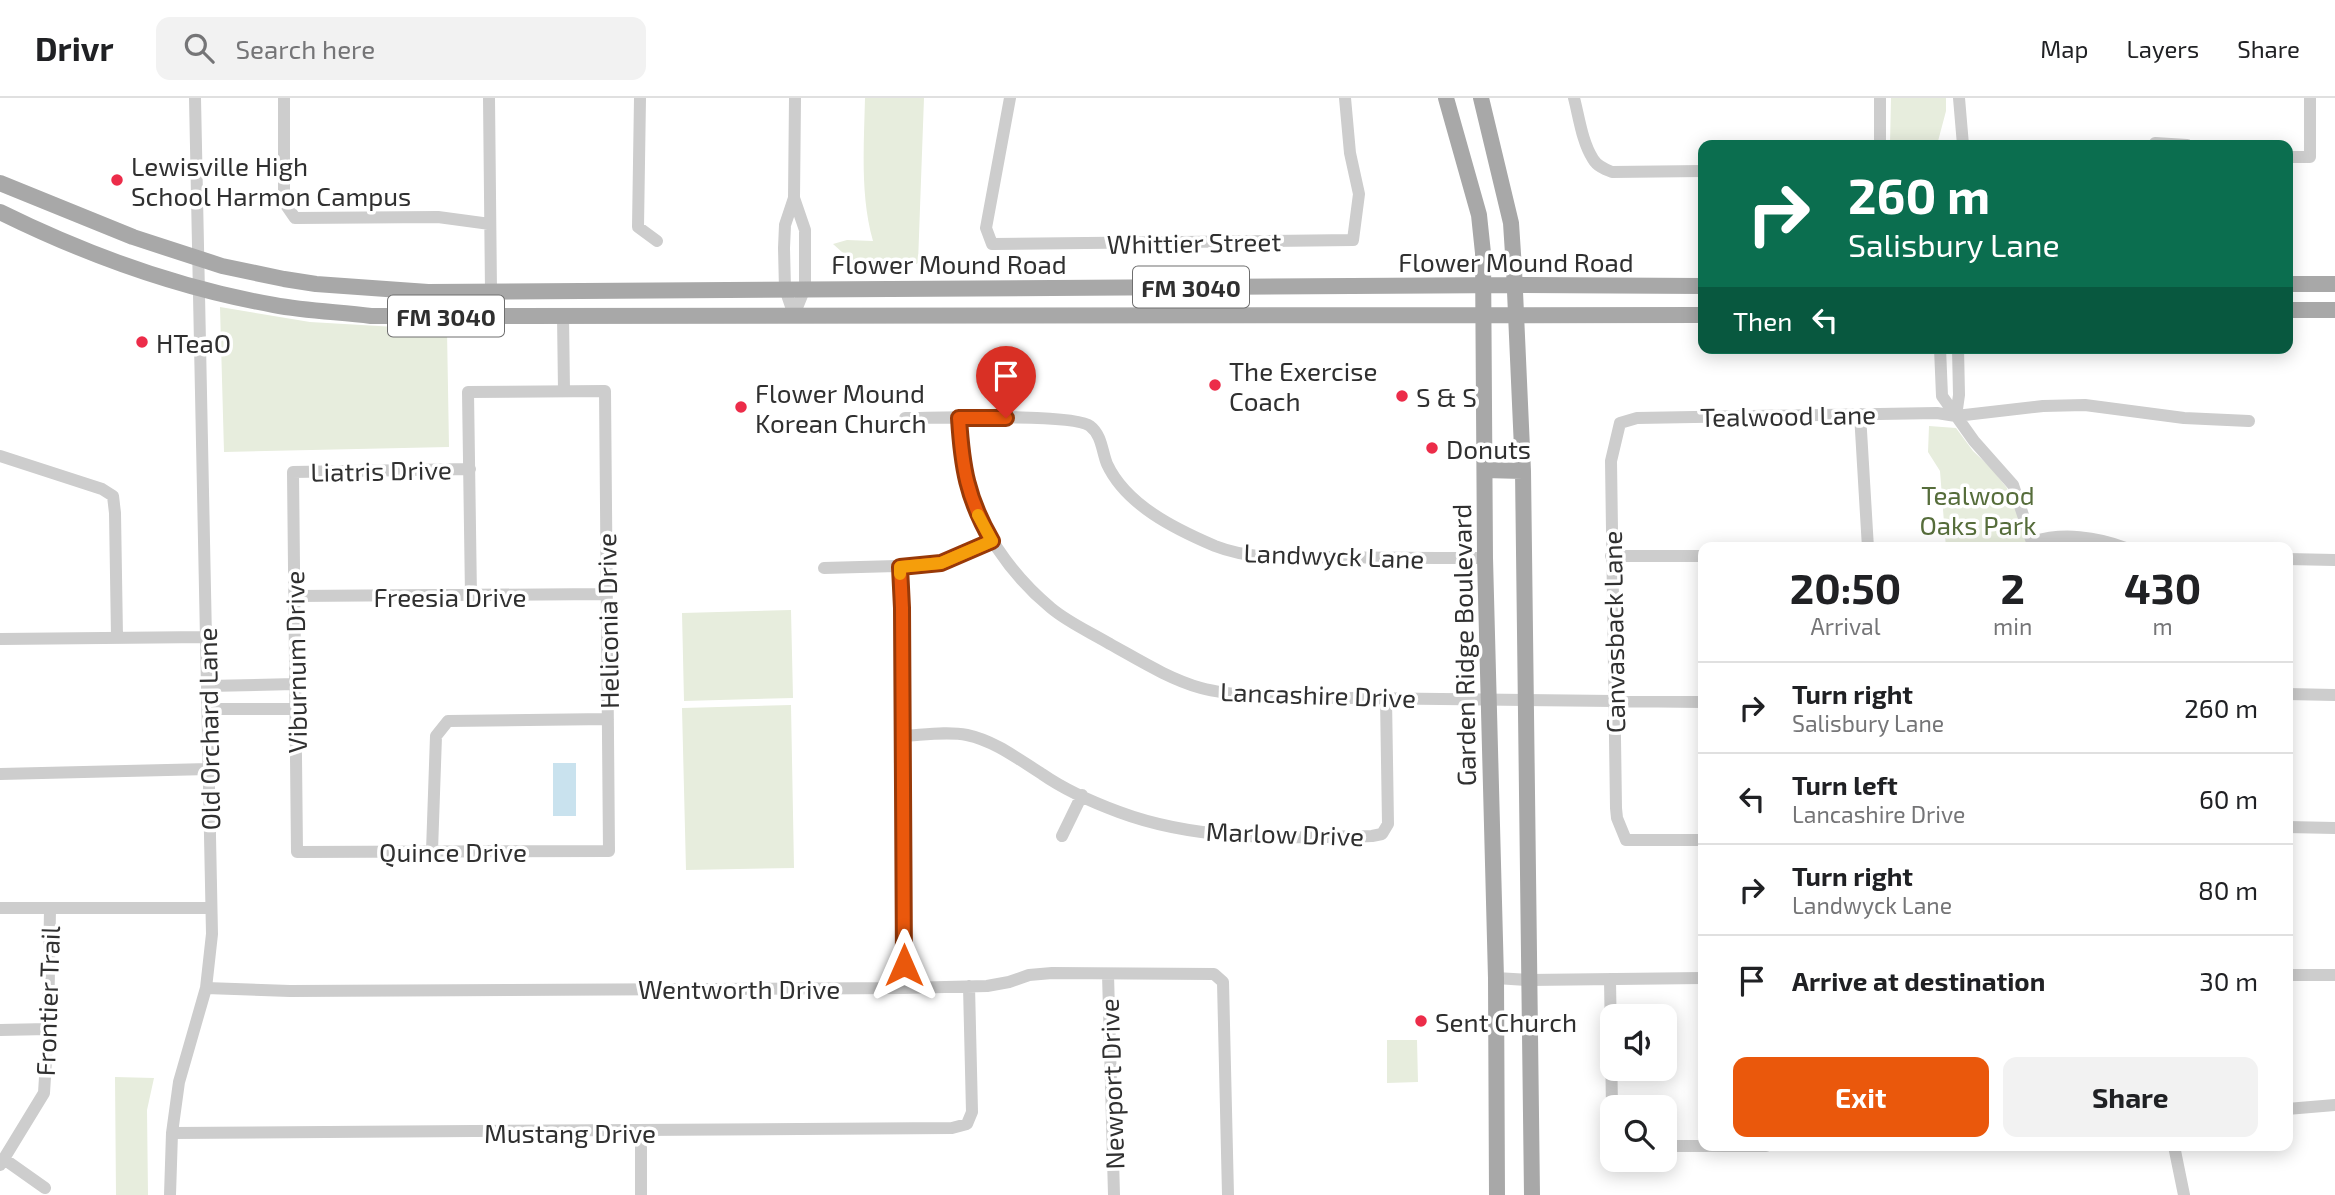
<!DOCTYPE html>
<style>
:root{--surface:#fff;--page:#f2f2f2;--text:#202124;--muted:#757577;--line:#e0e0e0;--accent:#ea580c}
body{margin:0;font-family:"Exo 2",sans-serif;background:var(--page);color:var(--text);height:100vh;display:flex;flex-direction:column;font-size:26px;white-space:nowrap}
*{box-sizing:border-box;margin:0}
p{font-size:23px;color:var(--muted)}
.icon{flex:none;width:38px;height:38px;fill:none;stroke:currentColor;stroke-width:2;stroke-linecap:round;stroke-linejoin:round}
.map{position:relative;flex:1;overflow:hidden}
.sheet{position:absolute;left:1698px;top:444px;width:595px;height:609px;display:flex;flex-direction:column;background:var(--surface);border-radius:14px;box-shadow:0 4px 18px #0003}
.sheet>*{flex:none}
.banner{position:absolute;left:1698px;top:42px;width:595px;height:214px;border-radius:14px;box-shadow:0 4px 18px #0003;background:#0b6e4f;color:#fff;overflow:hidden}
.controls{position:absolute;left:1600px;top:906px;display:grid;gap:14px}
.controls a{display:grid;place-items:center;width:77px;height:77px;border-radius:14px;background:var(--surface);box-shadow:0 4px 18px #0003;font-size:35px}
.pin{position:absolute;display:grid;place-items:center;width:60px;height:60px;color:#fff;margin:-72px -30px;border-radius:50% 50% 50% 0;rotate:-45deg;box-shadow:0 0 7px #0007}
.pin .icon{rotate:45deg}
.me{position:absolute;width:77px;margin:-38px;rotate:0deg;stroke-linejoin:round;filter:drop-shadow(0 0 5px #0008)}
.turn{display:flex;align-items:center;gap:24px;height:147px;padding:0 35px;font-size:32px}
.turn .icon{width:91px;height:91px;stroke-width:2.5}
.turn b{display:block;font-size:49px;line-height:60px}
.then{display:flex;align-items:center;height:66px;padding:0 35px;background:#0003;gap:14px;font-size:26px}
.eta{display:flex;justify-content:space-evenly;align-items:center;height:119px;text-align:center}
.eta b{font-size:42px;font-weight:700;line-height:49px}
.primary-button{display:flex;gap:14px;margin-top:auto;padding:14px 35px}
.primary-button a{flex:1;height:80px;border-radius:14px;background:var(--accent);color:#fff;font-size:28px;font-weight:700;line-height:80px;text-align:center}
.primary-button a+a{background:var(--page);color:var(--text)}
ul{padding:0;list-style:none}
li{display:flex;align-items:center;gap:21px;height:91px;padding:0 35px;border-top:2px solid var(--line)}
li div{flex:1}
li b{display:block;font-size:26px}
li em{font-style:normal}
header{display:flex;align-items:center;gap:42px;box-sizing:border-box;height:98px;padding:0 35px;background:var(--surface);border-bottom:2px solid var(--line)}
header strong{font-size:33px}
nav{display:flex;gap:38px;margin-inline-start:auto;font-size:24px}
.search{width:490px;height:63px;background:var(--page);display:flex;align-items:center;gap:18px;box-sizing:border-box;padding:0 24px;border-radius:14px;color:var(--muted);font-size:26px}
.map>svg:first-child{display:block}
</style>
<header>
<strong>Drivr</strong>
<div class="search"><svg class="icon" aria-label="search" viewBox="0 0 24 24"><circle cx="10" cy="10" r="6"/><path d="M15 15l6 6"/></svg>Search here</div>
<nav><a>Map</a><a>Layers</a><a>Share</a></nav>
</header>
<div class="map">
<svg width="2335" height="1097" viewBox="0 0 2335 1097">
<rect width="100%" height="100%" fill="#fff"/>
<path fill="#e7eddd" d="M 865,0 L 924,0 L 918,165 C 879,188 862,172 833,146 L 847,142 L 873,143 C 860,97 864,47 865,0 Z
M 1891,0 L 1946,0 L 1946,13 L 1937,47 L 1890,47 Z
M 220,209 L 310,224 L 447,232 L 449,349 L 224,354 Z
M 1929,328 L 1956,330 L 1973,353 L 1991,370 L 2007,390 L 2019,418 L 2029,450 L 1946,450 L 1940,373 L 1928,354 Z
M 791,512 L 793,600 L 684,603 L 682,515 Z
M 791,607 L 794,770 L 686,772 L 682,610 Z
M 1387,942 L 1417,942 L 1418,984 L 1387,985 Z
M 115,979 L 154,980 L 147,1012 L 148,1097 L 116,1097 Z"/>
<path fill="#c9e2ee" d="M 553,665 L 576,665 L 576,718 L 553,718 Z"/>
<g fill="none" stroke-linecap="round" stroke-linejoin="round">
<path stroke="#cdcdcd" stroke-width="12" d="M 284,0 L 284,104 L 295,120 L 438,119 L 490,126
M 489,0 L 491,193
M 640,0 L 638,129 L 657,143
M 1010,0 L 986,130 L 992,146 L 1353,142 L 1359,96 L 1350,55 L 1345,0
M 1574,0 C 1579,19 1582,44 1593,61 C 1597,68 1604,71 1612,74 L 1703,73
M 1880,0 L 1880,47
M 1959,0 L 1963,47
M 2155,47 L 2155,45 L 2187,47
M 2287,59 L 2310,59 L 2310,0
M 794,100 L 785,127 L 784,150 L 785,191 L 794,217 L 805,190 L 805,132 L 794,100 L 795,0
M 563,217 L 564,293
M 1940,250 L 1942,298 L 1974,343 L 2013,387 L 2034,450
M 1860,316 L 1868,450
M 1956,318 L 1959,297 L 1958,250
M 905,320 C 934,320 1075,315 1090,328 C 1102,337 1102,354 1107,366 C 1126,407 1175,431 1215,448 C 1253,463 1296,459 1336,459 C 1386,460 1435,460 1485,460
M 959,320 C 960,339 959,360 964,378 C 978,429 1010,476 1051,510 C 1069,525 1090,534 1110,546 C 1139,562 1169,581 1201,590 C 1220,595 1240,597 1259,599 L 1703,604
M 0,358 L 102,391 L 113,398 L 115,415 L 117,539
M 470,371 L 293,374 L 297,754 L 609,753 L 605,293 L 468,294 L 471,498
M 2033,444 C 2062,434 2097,439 2126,450
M 1611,458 L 1703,458
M 2287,461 L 2335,462
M 900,469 L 902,510 L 904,890
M 824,470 L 933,467 L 993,443
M 294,498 L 606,496
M 0,541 L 207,539
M 208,588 L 295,586
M 2287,596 L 2335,597
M 208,611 L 295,611
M 903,638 C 923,637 947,633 967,637 C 995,643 1018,661 1042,676 C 1065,692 1092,704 1119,714 C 1199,744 1287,740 1372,738 L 1382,736 L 1388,726 L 1386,600
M 0,676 L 209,671
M 2287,729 L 2335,730
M 1062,738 L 1082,697
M 1703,742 L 1626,742 L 1617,720 L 1616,710 L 1611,363 L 1620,325 L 1637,320 L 1937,315 L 1956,318 L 2043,308 L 2085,307 L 2184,320 L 2249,323
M 432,753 L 436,638 L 448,623 L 608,621
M 0,810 L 211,810
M 1108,876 L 1114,1097
M 2287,877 L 2335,877
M 1496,880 L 1528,882 L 1703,880
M 1610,881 L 1612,1010
M 206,890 L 290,893 L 904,890 L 987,888 L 1009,884 L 1029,877 L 1052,875 L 1214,876 L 1223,884 L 1228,1097
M 0,932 L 48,931
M 2287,1011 L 2335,1007
M 172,1035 L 952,1030 L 967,1026 L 972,1014 L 969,888
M 1664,1048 L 1766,1048
M 2174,1048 L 2184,1097
M 4,1061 L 45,1090
M 0,1067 L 44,995 L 48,931 L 50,811
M 170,1097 L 172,1035 L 179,984 L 206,890 L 212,836 L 195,0
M 641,1097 L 641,1033"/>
<path stroke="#a8a8a8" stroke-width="16" d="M 1446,0 L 1479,117 L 1483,155 L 1485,460 L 1496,880 L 1497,1097
M 1481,0 L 1511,125 L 1514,171 L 1523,373 L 1532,1097
M 0,85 L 133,139 L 222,168 L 284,181 L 316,186 L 428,194 L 1514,187 L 1703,188
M 0,114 C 87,157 178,190 274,207 C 306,213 339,214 371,218 L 1703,217
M 2287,186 L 2335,186
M 2287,212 L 2335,212
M 1485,372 L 1523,373"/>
</g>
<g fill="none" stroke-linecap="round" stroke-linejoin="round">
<g stroke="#983908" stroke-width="18">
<path id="route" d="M 904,867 L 902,510 L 900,469 L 941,465 L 992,443 C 967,400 962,369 959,320 L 1006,320"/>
</g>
<use href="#route" stroke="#ea580c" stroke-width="12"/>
<path stroke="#f59e0b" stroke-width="12" d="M 900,476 L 900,469 L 941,465 L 992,443 L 978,417"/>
</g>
<g fill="#ec2c49" stroke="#fff" stroke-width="2.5">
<circle cx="117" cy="82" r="7"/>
<circle cx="142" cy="244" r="7"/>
<circle cx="1215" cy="287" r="7"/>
<circle cx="1402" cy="298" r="7"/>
<circle cx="741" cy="309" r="7"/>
<circle cx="1432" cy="350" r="7"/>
<circle cx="1421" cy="923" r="7"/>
</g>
<g text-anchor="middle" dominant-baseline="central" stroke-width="7" stroke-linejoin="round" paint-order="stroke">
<g fill="#fff" stroke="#6e6e6e" stroke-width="2">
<rect x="1133" y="168.5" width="116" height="41" rx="5"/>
<rect x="388" y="197.5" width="116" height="41" rx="5"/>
</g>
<g font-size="24" font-weight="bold" fill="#303030">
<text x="1191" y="189">FM 3040</text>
<text x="446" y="218">FM 3040</text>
</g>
<g font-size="26" fill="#303030" stroke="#fff" text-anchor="start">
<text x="131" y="67">Lewisville High<tspan x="131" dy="30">School Harmon Campus</tspan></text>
<text x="156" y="244">HTeaO</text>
<text x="1229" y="272">The Exercise<tspan x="1229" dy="30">Coach</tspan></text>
<text x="755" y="294">Flower Mound<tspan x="755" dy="30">Korean Church</tspan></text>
<text x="1416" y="298">S &amp; S</text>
<text x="1446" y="350">Donuts</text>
<text x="1435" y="923">Sent Church</text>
</g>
<g font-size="26" fill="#303030" stroke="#fff">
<text transform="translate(1194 144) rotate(-1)">Whittier Street</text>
<text x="1516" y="163">Flower Mound Road</text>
<text x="949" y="165">Flower Mound Road</text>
<text transform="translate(1788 317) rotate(-1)">Tealwood Lane</text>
<text transform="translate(381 372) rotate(-1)">Liatris Drive</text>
<text transform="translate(1334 457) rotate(2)">Landwyck Lane</text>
<text x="450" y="498">Freesia Drive</text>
<text transform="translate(607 523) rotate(-91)">Heliconia Drive</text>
<text transform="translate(1613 534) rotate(-91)">Canvasback Lane</text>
<text transform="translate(1463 547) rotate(-91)">Garden Ridge Boulevard</text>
<text transform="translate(295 564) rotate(-91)">Viburnum Drive</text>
<text transform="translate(1318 596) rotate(2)">Lancashire Drive</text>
<text transform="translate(208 631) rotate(-91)">Old Orchard Lane</text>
<text transform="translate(1285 735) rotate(2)">Marlow Drive</text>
<text x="453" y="753">Quince Drive</text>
<text x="739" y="890">Wentworth Drive</text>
<text transform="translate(47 903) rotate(-88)">Frontier Trail</text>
<text transform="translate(1111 986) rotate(-92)">Newport Drive</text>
<text x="570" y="1034">Mustang Drive</text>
</g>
<g font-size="26" fill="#566d3b" stroke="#fff">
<text x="1978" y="396">Tealwood<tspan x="1978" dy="30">Oaks Park</tspan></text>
</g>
</g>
</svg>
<div class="controls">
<a><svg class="icon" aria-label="sound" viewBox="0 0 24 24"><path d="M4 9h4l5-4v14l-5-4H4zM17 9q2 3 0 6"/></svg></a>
<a><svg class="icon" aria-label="search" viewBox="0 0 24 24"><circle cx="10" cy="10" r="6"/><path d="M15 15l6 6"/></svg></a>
</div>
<div class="pin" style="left:1006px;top:320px;background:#d93025"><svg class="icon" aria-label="arrive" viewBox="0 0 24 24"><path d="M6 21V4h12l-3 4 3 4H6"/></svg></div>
<svg class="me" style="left:904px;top:867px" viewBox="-20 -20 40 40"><path d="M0-17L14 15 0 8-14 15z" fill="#ea580c" stroke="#fff" stroke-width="4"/></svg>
<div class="banner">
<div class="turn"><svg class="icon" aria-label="right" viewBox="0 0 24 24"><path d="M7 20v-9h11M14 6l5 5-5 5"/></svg><div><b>260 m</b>Salisbury Lane</div></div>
<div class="then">Then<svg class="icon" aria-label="left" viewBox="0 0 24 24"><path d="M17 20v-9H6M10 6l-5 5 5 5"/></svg></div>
</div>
<section class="sheet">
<div class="eta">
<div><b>20:50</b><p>Arrival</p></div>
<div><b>2</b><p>min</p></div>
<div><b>430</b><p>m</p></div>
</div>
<ul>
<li><svg class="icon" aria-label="right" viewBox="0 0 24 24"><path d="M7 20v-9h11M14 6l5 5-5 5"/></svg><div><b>Turn right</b><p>Salisbury Lane</p></div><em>260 m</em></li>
<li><svg class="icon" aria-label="left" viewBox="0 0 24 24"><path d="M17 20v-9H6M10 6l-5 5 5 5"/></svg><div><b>Turn left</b><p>Lancashire Drive</p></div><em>60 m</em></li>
<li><svg class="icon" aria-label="right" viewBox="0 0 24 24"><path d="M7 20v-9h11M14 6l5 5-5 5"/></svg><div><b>Turn right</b><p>Landwyck Lane</p></div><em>80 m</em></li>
<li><svg class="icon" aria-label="arrive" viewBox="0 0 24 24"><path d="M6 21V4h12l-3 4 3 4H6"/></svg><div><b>Arrive at destination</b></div><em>30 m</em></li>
</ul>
<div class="primary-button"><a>Exit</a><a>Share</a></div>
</section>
</div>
